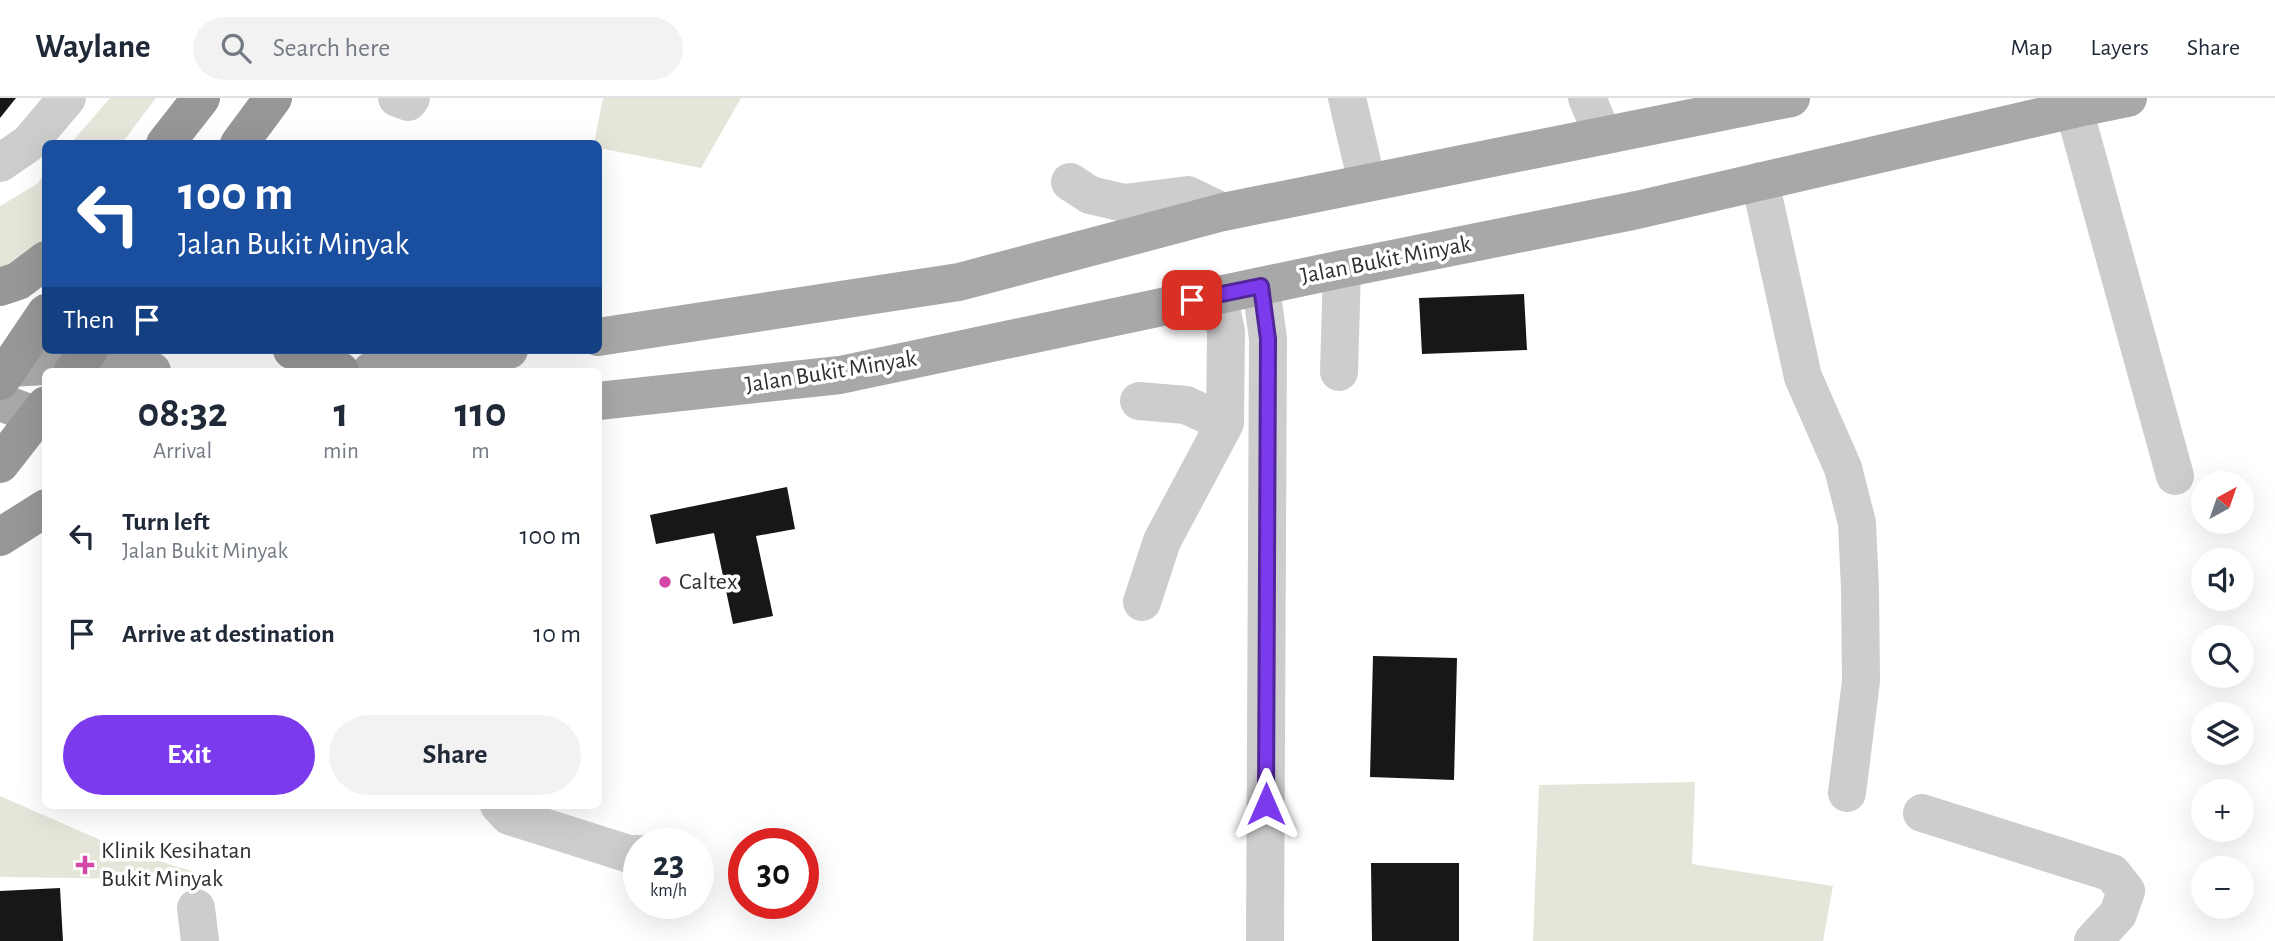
<!DOCTYPE html>
<meta charset="utf-8">
<style>
:root{--surface:#fff;--page:#f2f2f3;--text:#1f2937;--muted:#747a83;--line:#e0e1e3;--accent:#7c3aed}
body{margin:0;font-family:"Alegreya Sans",sans-serif;background:var(--page);color:var(--text);height:100vh;display:flex;flex-direction:column;font-size:26px;white-space:nowrap}
*{box-sizing:border-box;margin:0}
p{font-size:23px;color:var(--muted)}
.icon{flex:none;width:38px;height:38px;fill:none;stroke:currentColor;stroke-width:2;stroke-linecap:round;stroke-linejoin:round}
.map{position:relative;flex:1;overflow:hidden}
.drawer{position:absolute;left:42px;top:270px;width:560px;height:441px;display:flex;flex-direction:column;background:var(--surface);border-radius:10px;box-shadow:0 7px 28px #0002}
.drawer>*{flex:none}
.top-card{position:absolute;left:42px;top:42px;width:560px;height:214px;border-radius:10px;box-shadow:0 7px 28px #0002;background:#1a4fa0;color:#fff;overflow:hidden}
.needle{width:46px;rotate:40deg}
.fabs{position:absolute;left:2191px;top:373px;display:grid;gap:14px}
.fabs a{display:grid;place-items:center;width:63px;height:63px;border-radius:50%;background:var(--surface);box-shadow:0 7px 28px #0002;font-size:35px}
.speed{position:absolute;left:623px;top:730px;display:flex;gap:14px;font-size:35px;font-weight:700;text-align:center}
.speed>*{display:grid;place-content:center;width:91px;height:91px;border-radius:50%;background:var(--surface);box-shadow:0 7px 28px #0002;line-height:1}
.speed small{font-size:18px;font-weight:400}
.speed .limit{border:10px solid #d22;background:#fff;color:#111}
.pin{position:absolute;display:grid;place-items:center;width:60px;height:60px;color:#fff;margin:-30px;border-radius:14px;box-shadow:0 4px 10px #0006}
.me{position:absolute;width:77px;margin:-38px;rotate:0deg;stroke-linejoin:round;filter:drop-shadow(0 0 5px #0008)}
.turn{display:flex;align-items:center;gap:24px;height:147px;padding:0 21px;font-size:32px}
.turn .icon{width:91px;height:91px;stroke-width:2.5}
.turn b{display:block;font-size:49px;line-height:60px}
.then{display:flex;align-items:center;height:66px;padding:0 21px;background:#0003;gap:14px;font-size:26px}
.eta{display:flex;justify-content:space-evenly;align-items:center;height:119px;text-align:center}
.eta b{font-size:42px;font-weight:700;line-height:49px}
.cta{display:flex;gap:14px;margin-top:auto;padding:14px 21px}
.cta a{flex:1;height:80px;border-radius:42px;background:var(--accent);color:#fff;font-size:28px;font-weight:700;line-height:80px;text-align:center}
.cta a+a{background:var(--page);color:var(--text)}
ul{padding:0;list-style:none}
li{display:flex;align-items:center;gap:21px;height:98px;padding:0 21px}
li div{flex:1}
li b{display:block;font-size:26px}
li em{font-style:normal}
header{display:flex;align-items:center;gap:42px;box-sizing:border-box;height:98px;padding:0 35px;background:var(--surface);border-bottom:2px solid var(--line)}
header strong{font-size:33px}
nav{display:flex;gap:38px;margin-inline-start:auto;font-size:24px}
.search{width:490px;height:63px;background:var(--page);display:flex;align-items:center;gap:18px;box-sizing:border-box;padding:0 24px;border-radius:38px;color:var(--muted);font-size:26px}
.map>svg:first-child{display:block}
</style>
<header>
<strong>Waylane</strong>
<div class="search"><svg class="icon" aria-label="search" viewBox="0 0 24 24"><circle cx="10" cy="10" r="6"/><path d="M15 15l6 6"/></svg>Search here</div>
<nav><a>Map</a><a>Layers</a><a>Share</a></nav>
</header>
<div class="map">
<svg width="2275" height="843" viewBox="0 0 2275 843">
<rect width="100%" height="100%" fill="#fff"/>
<path fill="#e6e5da" d="M 110,0 L 156,0 L 122,45 L 71,45 Z
M 603,0 L 741,0 L 701,70 L 599,50 L 598,46 L 594,45 Z
M 45,76 L 45,145 L 0,180 L 0,108 L 37,86 Z
M 1695,684 L 1692,766 L 1833,788 L 1823,843 L 1533,843 L 1539,687 Z
M 0,698 L 121,751 L 220,782 L 0,779 Z"/>
<path fill="#171717" d="M 0,0 L 16,0 L 0,20 Z
M 1524,196 L 1527,252 L 1422,256 L 1419,200 Z
M 787,389 L 795,431 L 756,438 L 773,518 L 733,526 L 714,435 L 656,446 L 650,417 Z
M 1373,558 L 1457,560 L 1454,682 L 1370,679 Z
M 1371,765 L 1459,765 L 1459,843 L 1372,843 Z
M 60,790 L 63,843 L 0,843 L 0,793 Z"/>
<g fill="none" stroke-linecap="round" stroke-linejoin="round">
<path stroke="#cdcdcd" stroke-width="38" d="M 397,0 L 408,4 L 411,0
M 1347,0 L 1367,85
M 1587,0 L 1603,38
M 2074,11 L 2175,378
M 0,65 L 29,45 L 67,0
M 1760,83 L 1803,279 L 1843,370 L 1857,425 L 1860,491 L 1861,583 L 1847,695
M 1070,84 L 1090,97 L 1124,105 L 1188,97 L 1223,114
M 1261,188 L 1268,241 L 1265,843
M 1339,274 L 1342,171
M 1139,303 L 1186,307 L 1225,325
M 1142,504 L 1162,443 L 1225,325 L 1226,233 L 1218,197
M 499,707 L 509,718 L 629,756 L 639,756
M 1922,715 L 2112,775 L 2126,793 L 2118,816 L 2093,843
M 196,810 L 200,843"/>
<path stroke="#a8a8a8" stroke-width="38" d="M 598,239 L 959,184 L 1223,114 L 1791,0
M 10,270 L 79,266 L 152,273
M 371,273 L 509,252
M 598,303 L 840,277 L 1342,171 L 1637,112 L 2074,11 L 2128,0
M 0,304 L 37,318 L 46,319"/>
<path stroke="#979797" stroke-width="38" d="M 165,46 L 201,0
M 239,46 L 273,0
M 0,189 L 18,183 L 46,162
M 292,252 L 340,273
M 73,273 L 89,252
M 0,283 L 46,215
M 0,366 L 46,307
M 0,439 L 46,410"/>
</g>
<g fill="none" stroke-linecap="round" stroke-linejoin="round">
<g stroke="#51269a" stroke-width="18">
<path id="route" d="M 1192,202 L 1261,188 L 1268,241 L 1266,706"/>
</g>
<use href="#route" stroke="#7c3aed" stroke-width="12"/>
</g>
<g fill="#d347a6" stroke="#fff" stroke-width="2.5">
<circle cx="665" cy="484" r="7"/>
<path d="M81.5 756.5h7v7h7v7h-7v7h-7v-7h-7v-7h7z"/>
</g>
<g text-anchor="middle" dominant-baseline="central" stroke-width="7" stroke-linejoin="round" paint-order="stroke">
<g font-size="24" fill="#303030" stroke="#fff">
<text transform="translate(1386 162) rotate(-11)">Jalan Bukit Minyak</text>
<text transform="translate(831 274) rotate(-9)">Jalan Bukit Minyak</text>
</g>
<g font-size="24" fill="#303030" stroke="#fff" text-anchor="start">
<text x="679" y="484">Caltex</text>
<text x="101" y="753">Klinik Kesihatan<tspan x="101" dy="28">Bukit Minyak</tspan></text>
</g>
</g>
</svg>
<div class="fabs">
<a><svg class="needle" viewBox="-14 -14 28 28"><path d="M0-13l5 13h-10z" fill="#e53935"/><path d="M0 13l5-13h-10z" fill="#747a83"/></svg></a>
<a><svg class="icon" aria-label="sound" viewBox="0 0 24 24"><path d="M4 9h4l5-4v14l-5-4H4zM17 9q2 3 0 6"/></svg></a>
<a><svg class="icon" aria-label="search" viewBox="0 0 24 24"><circle cx="10" cy="10" r="6"/><path d="M15 15l6 6"/></svg></a>
<a><svg class="icon" aria-label="layers" viewBox="0 0 24 24"><path d="M12 4l9 5-9 5-9-5zM3 14l9 5 9-5"/></svg></a>
<a>+</a>
<a>−</a>
</div>
<div class="speed"><div>23<small>km/h</small></div><div class="limit">30</div></div>
<div class="pin" style="left:1192px;top:202px;background:#d93025"><svg class="icon" aria-label="arrive" viewBox="0 0 24 24"><path d="M6 21V4h12l-3 4 3 4H6"/></svg></div>
<svg class="me" style="left:1266px;top:706px" viewBox="-20 -20 40 40"><path d="M0-17L14 15 0 8-14 15z" fill="#7c3aed" stroke="#fff" stroke-width="4"/></svg>
<div class="top-card">
<div class="turn"><svg class="icon" aria-label="left" viewBox="0 0 24 24"><path d="M17 20v-9H6M10 6l-5 5 5 5"/></svg><div><b>100 m</b>Jalan Bukit Minyak</div></div>
<div class="then">Then<svg class="icon" aria-label="arrive" viewBox="0 0 24 24"><path d="M6 21V4h12l-3 4 3 4H6"/></svg></div>
</div>
<section class="drawer">
<div class="eta">
<div><b>08:32</b><p>Arrival</p></div>
<div><b>1</b><p>min</p></div>
<div><b>110</b><p>m</p></div>
</div>
<ul>
<li><svg class="icon" aria-label="left" viewBox="0 0 24 24"><path d="M17 20v-9H6M10 6l-5 5 5 5"/></svg><div><b>Turn left</b><p>Jalan Bukit Minyak</p></div><em>100 m</em></li>
<li><svg class="icon" aria-label="arrive" viewBox="0 0 24 24"><path d="M6 21V4h12l-3 4 3 4H6"/></svg><div><b>Arrive at destination</b></div><em>10 m</em></li>
</ul>
<div class="cta"><a>Exit</a><a>Share</a></div>
</section>
</div>
